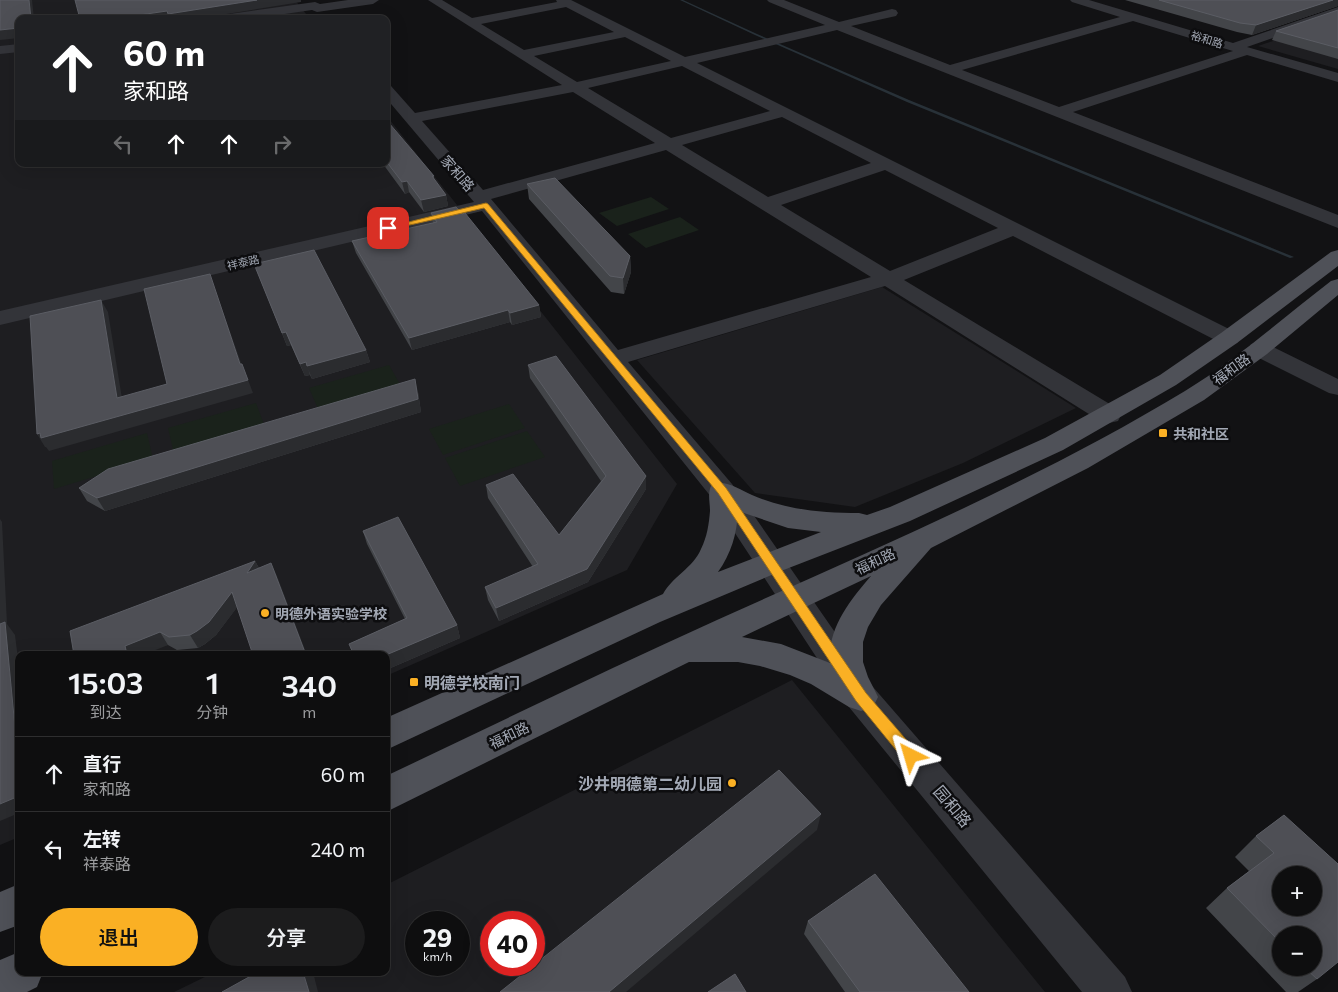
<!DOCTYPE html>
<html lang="zh">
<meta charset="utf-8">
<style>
:root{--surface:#0e0e0f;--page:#1c1c1d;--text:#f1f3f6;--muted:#9b9c9e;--line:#2e2e2f;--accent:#fab024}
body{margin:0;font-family:Commissioner,"Noto Sans SC",sans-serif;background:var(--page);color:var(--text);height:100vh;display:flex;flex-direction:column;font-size:19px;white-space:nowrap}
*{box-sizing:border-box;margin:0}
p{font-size:16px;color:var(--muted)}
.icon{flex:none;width:28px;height:28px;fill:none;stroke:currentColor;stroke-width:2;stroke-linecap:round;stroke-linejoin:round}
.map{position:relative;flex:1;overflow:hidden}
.details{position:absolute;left:15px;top:651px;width:375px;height:325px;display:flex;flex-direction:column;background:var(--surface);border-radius:10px;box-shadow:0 5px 20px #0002,0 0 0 1px var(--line)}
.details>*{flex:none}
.hud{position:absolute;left:15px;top:15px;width:375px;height:152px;border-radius:10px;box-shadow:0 5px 20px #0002,0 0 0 1px var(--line);background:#202124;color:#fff;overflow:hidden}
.tools{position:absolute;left:1272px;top:866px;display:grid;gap:10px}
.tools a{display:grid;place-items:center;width:50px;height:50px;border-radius:50%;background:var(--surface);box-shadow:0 5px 20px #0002,0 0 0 1px var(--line);font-size:25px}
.speed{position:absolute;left:405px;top:911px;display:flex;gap:10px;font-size:25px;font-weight:700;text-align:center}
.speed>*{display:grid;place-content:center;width:65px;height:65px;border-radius:50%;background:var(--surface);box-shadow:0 5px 20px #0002,0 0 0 1px var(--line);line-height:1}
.speed small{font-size:12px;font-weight:400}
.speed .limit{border:8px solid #d22;background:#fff;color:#111}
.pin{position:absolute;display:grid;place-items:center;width:42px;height:42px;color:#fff;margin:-21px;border-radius:10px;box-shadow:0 2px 8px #0006}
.me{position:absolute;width:55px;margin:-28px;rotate:320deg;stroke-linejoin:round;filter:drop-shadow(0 0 4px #0008)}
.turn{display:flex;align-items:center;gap:18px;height:105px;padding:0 25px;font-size:22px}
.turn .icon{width:65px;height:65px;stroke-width:2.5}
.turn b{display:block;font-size:35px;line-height:42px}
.lanes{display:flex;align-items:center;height:48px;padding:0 25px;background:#0003;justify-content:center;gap:25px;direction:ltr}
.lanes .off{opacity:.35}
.eta{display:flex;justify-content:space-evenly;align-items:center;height:85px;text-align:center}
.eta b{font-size:30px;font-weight:600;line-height:35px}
.cta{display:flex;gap:10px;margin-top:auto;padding:10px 25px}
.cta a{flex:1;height:58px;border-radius:30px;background:var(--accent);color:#111;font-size:20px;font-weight:600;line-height:58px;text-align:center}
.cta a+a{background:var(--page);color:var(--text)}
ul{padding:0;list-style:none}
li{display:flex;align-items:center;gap:15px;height:75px;padding:0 25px;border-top:1px solid var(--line)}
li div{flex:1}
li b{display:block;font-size:19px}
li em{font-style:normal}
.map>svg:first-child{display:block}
</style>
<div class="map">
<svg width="1338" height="992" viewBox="0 0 1338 992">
<rect width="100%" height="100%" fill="#121214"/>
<path fill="#1e1e21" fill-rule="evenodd" d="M 0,0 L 295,0 L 310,19 L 19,19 L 19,164 L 386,164 L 386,115 L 677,484 L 627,570 L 386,676 L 386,655 L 19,655 L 19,837 L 0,845 Z
M 1338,19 L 1338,69 L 1258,46 Z
M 882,287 L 1076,408 L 963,463 L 855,507 L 755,493 L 637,360 Z
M 792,680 L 1045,992 L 174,992 L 213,973 L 386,972 L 386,885 ZM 416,922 L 459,922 L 459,965 L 416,965 ZM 491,922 L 534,922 L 534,965 L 491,965 Z"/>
<path fill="#1a221b" d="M 651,197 L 669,209 L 617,226 L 599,213 Z
M 680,217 L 699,230 L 646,248 L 628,234 Z
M 389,365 L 401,386 L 319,411 L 309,388 Z
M 256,403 L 265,427 L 174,454 L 168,428 Z
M 509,404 L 525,428 L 443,455 L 429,429 Z
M 527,431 L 545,457 L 460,486 L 445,458 Z
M 147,433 L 153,459 L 54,489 L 52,461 Z"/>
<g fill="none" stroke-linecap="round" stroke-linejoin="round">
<path fill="#283138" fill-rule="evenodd" d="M 680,0 L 683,0 L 757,34 L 909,100 L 1294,257 L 1290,258 L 907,102 L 755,35 Z"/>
<path fill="#333439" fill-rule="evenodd" d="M 348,0 L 379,0 L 373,4 L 317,12 L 312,10 L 251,19 L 217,19 L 223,15 L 315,2 L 320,4 Z
M 428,0 L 442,0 L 472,18 L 557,2 L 556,0 L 571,0 L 685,57 L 825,25 L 769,2 L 767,0 L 784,0 L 839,22 L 892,9 L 896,10 L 898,13 L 896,16 L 851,26 L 950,65 L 1120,17 L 1072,2 L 1070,0 L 1089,0 L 1233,43 L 1338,7 L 1338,15 L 1247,47 L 1338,73 L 1338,82 L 1247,55 L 1073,112 L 1338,215 L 1338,228 L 837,30 L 697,63 L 1237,333 L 1240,338 L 1237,343 L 1229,345 L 1221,343 L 1013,236 L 904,280 L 1118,409 L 1121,415 L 1118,421 L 1109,423 L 1100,421 L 885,286 L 628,362 L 732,484 L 873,687 L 1125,977 L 1132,992 L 1082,992 L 849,707 L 712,498 L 482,211 L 0,325 L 0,311 L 474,202 L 386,98 L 386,85 L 391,86 L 415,113 L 562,85 ZM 566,7 L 614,32 L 524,50 L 481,24 ZM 1133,21 L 1233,51 L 1059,107 L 962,70 ZM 625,37 L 671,61 L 577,82 L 534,56 ZM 682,66 L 770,111 L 671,138 L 588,88 ZM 573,92 L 655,143 L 483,190 L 422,121 ZM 782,117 L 871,163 L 768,197 L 682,145 ZM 666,150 L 871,277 L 618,350 L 491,199 ZM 885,170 L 998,228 L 890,271 L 781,205 Z
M 19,44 L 19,52 L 0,54 L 0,46 Z
M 1259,342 L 1267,344 L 1338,379 L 1338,395 L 1329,393 L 1251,354 L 1248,349 L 1251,344 Z"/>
<path fill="#4f5158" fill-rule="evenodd" d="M 1338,250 L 1338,266 L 1237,343 L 1176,385 L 1063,450 L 910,521 L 781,571 L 660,622 L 386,750 L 386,718 L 663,594 C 672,577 693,568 701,549 C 707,537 709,524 710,511 C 710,501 707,493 712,484 C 728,480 738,489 752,495 C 787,510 822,513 859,513 L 867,515 L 890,507 L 1045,438 L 1160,375 L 1221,333 L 1331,252 ZM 738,511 L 788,528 L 821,532 L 718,572 C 731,554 737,534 738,511 Z
M 1338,279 L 1338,295 L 1267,354 L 1204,400 L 1088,468 L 931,548 L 881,605 L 868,627 L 863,642 L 863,662 L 868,677 L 878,697 L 873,707 L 861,711 L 849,707 L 811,684 L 790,675 L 760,666 L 738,662 L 689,662 L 386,812 L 386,776 C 496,724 606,670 717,620 C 875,549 1036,481 1185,391 C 1237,359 1283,318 1331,281 ZM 871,576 C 850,600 827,629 830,663 L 781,644 L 742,637 Z
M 19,884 L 19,925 L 0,932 L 0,892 Z
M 19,952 L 19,972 L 43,972 L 37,987 L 27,992 L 0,992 L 0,960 Z"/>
</g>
<path fill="#434549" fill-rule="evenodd" d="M 1125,0 L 1338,0 L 1338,6 L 1252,35 L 1237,32 Z
M 1338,10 L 1338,59 L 1272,40 L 1276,31 Z
M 386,124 L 434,176 L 434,180 L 446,195 L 448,206 L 424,212 L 409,192 L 405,194 L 383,164 L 386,164 Z
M 527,184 L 630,256 L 631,272 L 624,294 L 611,292 L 529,199 Z
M 431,213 L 539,305 L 541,317 L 512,325 L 510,322 L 412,350 L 356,253 L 352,241 L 433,223 Z
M 254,264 L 366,350 L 370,362 L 312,379 L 310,375 L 305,376 L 291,345 L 287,346 Z
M 528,365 L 646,476 L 646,489 L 588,582 L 499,621 L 488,600 L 485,587 L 533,567 L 488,498 L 486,485 L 559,535 L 601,481 L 530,378 Z
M 418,392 L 421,412 L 105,511 L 87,501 L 79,488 Z
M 363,531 L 457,625 L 460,638 L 386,670 L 386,655 L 353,655 L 349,644 L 405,619 L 367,544 Z
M 255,561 L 259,568 L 277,576 L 237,607 L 216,635 L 205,644 L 198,648 L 177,650 L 168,645 L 74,655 Z
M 1284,815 L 1317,979 L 1298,992 L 1286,992 L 1206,908 L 1227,888 L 1249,871 L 1235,857 L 1256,836 ZM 1281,935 L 1314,968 L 1281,968 Z
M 808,921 L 969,992 L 845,992 L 804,934 Z"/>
<path fill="#2b2c2f" d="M 29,0 L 32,0 L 34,19 L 31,19 Z
M 257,0 L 301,0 L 301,2 L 196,19 L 170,19 L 168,14 Z
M 1333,0 L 1338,0 L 1338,6 L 1252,35 L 1256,25 Z
M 167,11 L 169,19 L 112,19 Z
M 19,28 L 19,38 L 0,40 L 0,30 Z
M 407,181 L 409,192 L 405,194 L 402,182 Z
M 446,195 L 448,206 L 424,212 L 421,200 Z
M 630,256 L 631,272 L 624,294 L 623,278 Z
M 210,274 L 214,286 L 246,377 L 240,364 Z
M 101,300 L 108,312 L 124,411 L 117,398 Z
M 539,305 L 541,317 L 512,325 L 510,313 Z
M 508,310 L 510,322 L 412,350 L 409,338 Z
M 286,332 L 291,345 L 287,346 L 282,333 Z
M 366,350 L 370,362 L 312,379 L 307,366 Z
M 306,362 L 310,375 L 305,376 L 300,364 Z
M 242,364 L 253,393 L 49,451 L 46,447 L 45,447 L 37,434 Z
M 415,379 L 418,392 L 421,412 L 105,511 L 97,498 Z
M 646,476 L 646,489 L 588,582 L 499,621 L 496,608 Z
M 0,519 L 2,522 L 7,624 L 15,635 L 19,667 L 19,770 L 0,630 Z
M 255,561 L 262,574 L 247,573 Z
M 271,563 L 277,576 L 307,655 L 306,655 Z
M 232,592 L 239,605 L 216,635 L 205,644 L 198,648 L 190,635 Z
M 457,625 L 460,638 L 386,670 L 386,655 Z
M 160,632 L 168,645 L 143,655 L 121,655 L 121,652 L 125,646 Z
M 19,796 L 19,813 L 0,821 L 0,804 Z
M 821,814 L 817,830 L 626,992 L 609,992 Z
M 303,972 L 313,972 L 318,992 L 309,992 Z"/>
<path fill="#4e4f55" stroke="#5b5d64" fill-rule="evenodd" d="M 0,0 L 29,0 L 31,19 L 19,19 L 19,28 L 0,30 Z
M 75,0 L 257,0 L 168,14 L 167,11 L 112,19 L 80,19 Z
M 1159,0 L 1333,0 L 1256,25 L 1240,23 Z
M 1338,10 L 1338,48 L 1276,31 Z
M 389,123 L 434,176 L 432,176 L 446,195 L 421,200 L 407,181 L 402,182 L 386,161 L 386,124 Z
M 555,178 L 630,256 L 623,278 L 610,276 L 527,184 Z
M 456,207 L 462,214 L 465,213 L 539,305 L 510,313 L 508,310 L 409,338 L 352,241 L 437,222 L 431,213 Z
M 314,250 L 366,350 L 307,366 L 306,362 L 300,364 L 286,332 L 282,333 L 254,264 Z
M 210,274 L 240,364 L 242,364 L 248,380 L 41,438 L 40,433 L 37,434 L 30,316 L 101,300 L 117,398 L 167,384 L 144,289 Z
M 556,356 L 646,476 L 587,569 L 496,608 L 485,587 L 538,564 L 486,485 L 513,474 L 559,535 L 606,476 L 528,365 Z
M 415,379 L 418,399 L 97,498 L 79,488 L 108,469 Z
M 398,517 L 457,625 L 386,655 L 354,655 L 349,644 L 407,618 L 363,531 Z
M 255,561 L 247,573 L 271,563 L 306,655 L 253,655 L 232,592 L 209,622 L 197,631 L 190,635 L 169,637 L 160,632 L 125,646 L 126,650 L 121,652 L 121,655 L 74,655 L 70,631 Z
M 5,622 L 19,770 L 19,796 L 0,804 L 0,624 Z
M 779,770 L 821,814 L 609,992 L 500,992 Z
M 1284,815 L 1338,864 L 1338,962 L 1317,979 L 1305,968 L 1314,968 L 1314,935 L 1281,935 L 1281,943 L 1227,888 L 1274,853 L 1256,836 ZM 1281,875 L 1314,875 L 1314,908 L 1281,908 Z
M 875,874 L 969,992 L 860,992 L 808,921 Z
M 258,972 L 303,972 L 309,992 L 222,992 Z
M 735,974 L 746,992 L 708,992 Z"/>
<path fill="#fab024" stroke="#a27217" d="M 486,203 L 488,204 L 726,488 L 866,693 L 916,751 L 918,756 L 916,761 L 911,763 L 905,761 L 856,701 L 718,493 L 484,208 L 388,230 L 384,228 Z"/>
<g fill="#fab024" stroke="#0d0d0f" stroke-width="2">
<rect x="1158" y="428" width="10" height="10" rx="2.5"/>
<circle cx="265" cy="613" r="5"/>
<rect x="409" y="677" width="10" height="10" rx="2.5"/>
<circle cx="732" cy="783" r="5"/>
</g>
<g text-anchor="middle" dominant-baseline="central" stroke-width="5" stroke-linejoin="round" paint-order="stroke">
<g font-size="11" fill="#a3a9b5" stroke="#0d0d0f">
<text transform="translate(1207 39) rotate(17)">裕和路</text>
<text transform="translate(243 262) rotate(-13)">祥泰路</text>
</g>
<g font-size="14" fill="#a3a9b5" stroke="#0d0d0f">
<text transform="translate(458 173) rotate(49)">家和路</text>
<text transform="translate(1231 369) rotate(-36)">福和路</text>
<text transform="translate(875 561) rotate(-25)">福和路</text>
<text transform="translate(509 735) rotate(-26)">福和路</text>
</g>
<g font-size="14" font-weight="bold" fill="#a3a9b5" stroke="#0d0d0f" text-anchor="start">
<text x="1173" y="433">共和社区</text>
<text x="275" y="613">明德外语实验学校</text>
</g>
<g font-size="16" font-weight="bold" fill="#a3a9b5" stroke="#0d0d0f" text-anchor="start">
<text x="424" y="682">明德学校南门</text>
<text x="722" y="783" text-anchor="end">沙井明德第二幼儿园</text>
</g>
<g font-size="16" fill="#a3a9b5" stroke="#0d0d0f">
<text transform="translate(953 806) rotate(50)">园和路</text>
</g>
</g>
</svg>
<div class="tools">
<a>+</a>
<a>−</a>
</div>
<div class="speed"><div>29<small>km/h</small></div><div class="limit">40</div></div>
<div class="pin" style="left:388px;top:228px;background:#d93025"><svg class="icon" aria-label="arrive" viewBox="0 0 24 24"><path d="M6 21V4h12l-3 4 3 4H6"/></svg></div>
<svg class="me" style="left:911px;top:756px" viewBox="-20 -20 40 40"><path d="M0-17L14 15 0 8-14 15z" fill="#fab024" stroke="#fff" stroke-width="4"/></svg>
<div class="hud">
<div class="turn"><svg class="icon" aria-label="ahead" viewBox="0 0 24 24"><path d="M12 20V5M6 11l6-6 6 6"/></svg><div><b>60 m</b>家和路</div></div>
<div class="lanes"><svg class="icon off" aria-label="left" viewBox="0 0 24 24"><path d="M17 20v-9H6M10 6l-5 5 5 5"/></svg><svg class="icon" aria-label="ahead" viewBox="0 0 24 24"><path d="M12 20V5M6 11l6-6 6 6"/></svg><svg class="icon" aria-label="ahead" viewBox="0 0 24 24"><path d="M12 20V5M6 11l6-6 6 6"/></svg><svg class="icon off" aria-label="right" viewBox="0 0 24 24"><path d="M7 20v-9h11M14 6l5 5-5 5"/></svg></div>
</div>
<section class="details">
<div class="eta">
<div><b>15:03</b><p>到达</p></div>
<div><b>1</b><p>分钟</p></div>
<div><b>340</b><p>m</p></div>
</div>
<ul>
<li><svg class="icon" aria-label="ahead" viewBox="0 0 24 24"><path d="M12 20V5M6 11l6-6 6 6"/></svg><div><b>直行</b><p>家和路</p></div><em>60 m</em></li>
<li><svg class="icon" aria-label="left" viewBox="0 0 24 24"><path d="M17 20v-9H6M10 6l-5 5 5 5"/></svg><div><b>左转</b><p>祥泰路</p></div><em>240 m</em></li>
</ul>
<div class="cta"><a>退出</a><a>分享</a></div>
</section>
</div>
